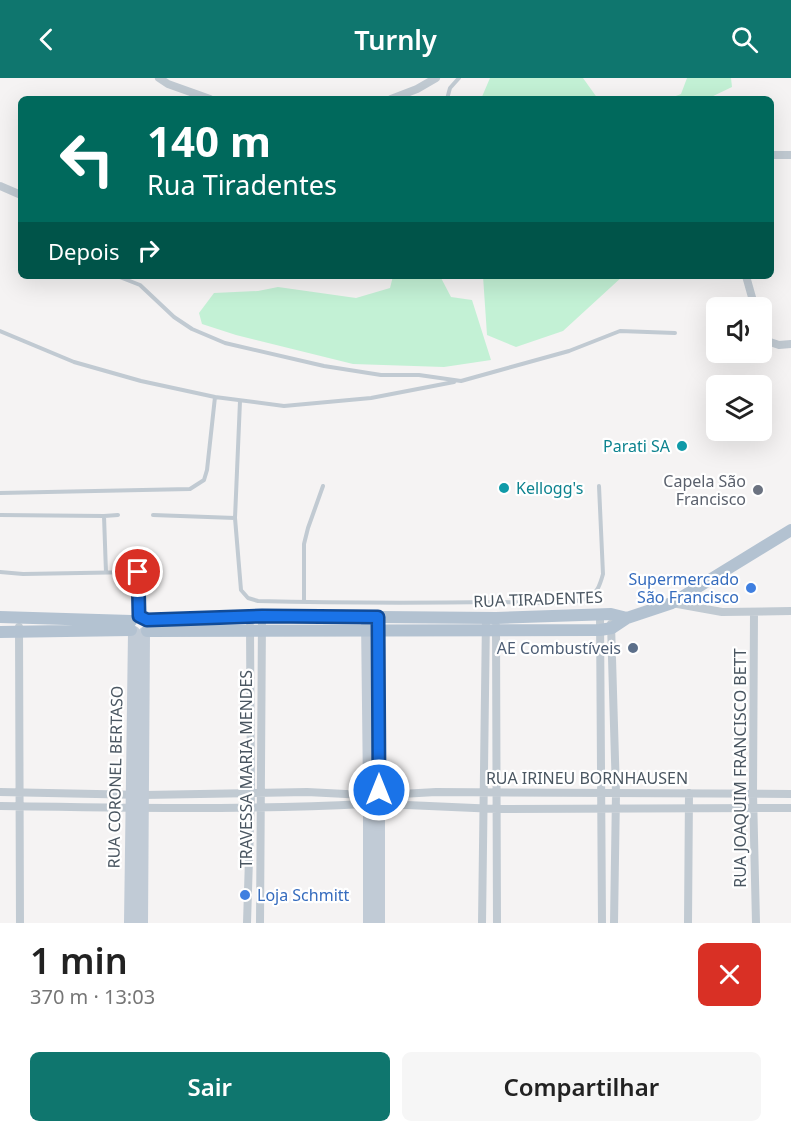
<!DOCTYPE html>
<html lang="pt">
<meta charset="utf-8">
<style>
:root{--surface:#fff;--page:#f6f6f6;--text:#222;--muted:#767676;--accent:#0f766e}
body{margin:0;font-family:"Noto Sans",sans-serif;background:var(--page);color:var(--text);height:100vh;display:flex;flex-direction:column;font-size:22px;white-space:nowrap}
*{box-sizing:border-box;margin:0}
p{font-size:20px;color:var(--muted)}
.icon{flex:none;width:33px;height:33px;fill:none;stroke:currentColor;stroke-width:2;stroke-linecap:round;stroke-linejoin:round}
.map{position:relative;height:845px;overflow:hidden}
.side{display:flex;flex-direction:column;background:var(--surface);flex:1}
.side>*{flex:none}
.guide{position:absolute;left:18px;top:18px;width:756px;height:183px;border-radius:9px;box-shadow:0 6px 24px #0002;background:#00695c;color:#fff;overflow:hidden}
.fabs{position:absolute;left:706px;top:219px;display:grid;gap:12px}
.fabs a{display:grid;place-items:center;width:66px;height:66px;border-radius:9px;background:var(--surface);box-shadow:0 6px 24px #0002;font-size:30px}
.pin{position:absolute;display:grid;place-items:center;width:51px;height:51px;color:#fff;margin:-26px;border:3px solid #fff;border-radius:50%;box-shadow:0 2px 6px #0007}
.me{position:absolute;width:66px;margin:-33px;rotate:0deg;stroke-linejoin:round;filter:drop-shadow(0 0 4px #0008)}
.turn{display:flex;align-items:center;gap:21px;height:126px;padding:0 30px;font-size:27px}
.turn .icon{width:78px;height:78px;stroke-width:2.5}
.turn b{display:block;font-size:42px;line-height:51px}
.then{display:flex;align-items:center;height:57px;padding:0 30px;background:#0003;gap:12px;font-size:22px}
.round{display:grid;place-items:center;flex:none;width:63px;height:63px;border-radius:9px;background:var(--page)}
.head{display:flex;align-items:center;justify-content:space-between;height:102px;padding:0 30px}
h1{font-size:36px;font-weight:600;line-height:45px}
.primary-button{display:flex;gap:12px;margin-top:auto;padding:12px 30px}
.primary-button a{flex:1;height:69px;border-radius:9px;background:var(--accent);color:#fff;font-size:24px;font-weight:600;line-height:69px;text-align:center}
.primary-button a+a{background:var(--page);color:var(--text)}
header{display:flex;justify-content:space-between;align-items:center;height:78px;padding:0 30px;background:var(--accent);color:#fff;font-size:27px;font-weight:600}
.map>svg:first-child{display:block}
</style>
<header><svg class="icon" aria-label="back" viewBox="0 0 24 24"><path d="M15 5l-7 7 7 7"/></svg>Turnly<svg class="icon" aria-label="search" viewBox="0 0 24 24"><circle cx="10" cy="10" r="6"/><path d="M15 15l6 6"/></svg></header>
<div class="map">
<svg width="791" height="845" viewBox="0 0 791 845">
<rect width="100%" height="100%" fill="#f5f3f3"/>
<path fill="#c3f1d5" d="M 490,0 L 583,0 L 598,21 L 481,21 Z
M 687,0 L 731,0 L 732,9 L 707,21 L 668,21 L 681,16 Z
M 393,198 L 440,198 L 451,219 L 472,222 L 491,282 L 444,289 L 353,286 L 236,257 L 202,246 L 199,235 L 214,215 L 258,213 L 278,209 L 356,220 L 390,210 Z
M 483,198 L 623,198 L 563,253 L 516,269 L 487,257 Z"/>
<g fill="none" stroke-linecap="round" stroke-linejoin="round">
<path stroke="#c1cad2" stroke-width="4" d="M 447,21 L 450,10 L 459,0
M 117,198 L 140,207 L 174,239 L 192,251 L 225,265 L 324,288 L 381,297 L 419,297 L 461,303 L 569,273 L 620,253 L 675,255
M 0,253 L 74,284 L 141,303 L 215,319 L 207,392 L 204,402 L 190,411 L 0,415
M 215,319 L 284,328 L 371,320 L 454,304
M 240,323 L 235,440 L 241,512 L 248,520 L 258,523 C 338,525 418,525 498,524 C 519,524 566,527 585,521 C 597,517 600,507 603,496 L 599,408
M 0,437 L 104,438 L 106,495
M 153,437 L 235,440
M 104,438 L 118,437
M 0,494 L 23,496 L 138,494 L 139,538
M 304,524 L 304,466 L 308,450 L 323,408"/>
<path stroke="#c1cad2" stroke-width="8" d="M 159,0 L 168,6 L 210,21
M 391,21 L 417,11 L 436,0
M 771,77 L 791,77
M 0,108 L 21,117
M 746,198 L 755,230
M 762,254 L 767,263 L 779,267 L 791,266
M 672,525 L 722,534 L 791,533
M 754,534 L 753,715 L 756,845
M 600,536 L 602,845
M 611,546 L 616,715 L 614,845
M 496,548 L 497,845
M 19,549 L 20,845
M 0,714 L 144,717 L 307,714 L 365,717
M 384,717 L 436,714 L 791,716
M 384,726 L 497,731 L 791,730
M 0,728 C 122,730 243,732 365,726
M 247,845 L 251,716 L 250,548
M 260,845 L 262,538
M 482,845 L 486,540
M 688,845 L 689,715"/>
<path stroke="#c1cbd6" stroke-width="12" d="M 367,542 L 369,712
M 378,542 L 379,712
M364 722a10 10 0 1 1 20 0a10 10 0 1 1-20 0Z
M 130,845 L 134,554
M 142,845 L 144,555
M 369,845 L 369,731
M 379,845 L 379,731"/>
<path stroke="#b3c2d1" stroke-width="12" d="M 0,539 L 131,543
M 147,542 L 262,538 L 496,540 L 611,536 L 627,540
M 147,553 L 600,552 L 612,550 L 627,540 L 672,525 L 791,452
M 0,554 L 131,552"/>
</g>
<g fill="none" stroke-linecap="round" stroke-linejoin="round">
<g stroke="#114b97" stroke-width="15">
<path id="route" d="M 138,494 L 139,538 L 147,542 L 262,538 L 378,539 L 379,712"/>
</g>
<use href="#route" stroke="#1a73e8" stroke-width="10"/>
</g>
<g fill="#0f9aa8" stroke="#fff" stroke-width="2">
<circle cx="682" cy="368" r="6"/>
<circle cx="504" cy="410" r="6"/>
</g>
<circle fill="#6b7280" stroke="#fff" stroke-width="2" cx="758" cy="412" r="6"/>
<g fill="#3f7fe0" stroke="#fff" stroke-width="2">
<circle cx="751" cy="510" r="6"/>
<circle cx="245" cy="817" r="6"/>
</g>
<circle fill="#5c6f8a" stroke="#fff" stroke-width="2" cx="633" cy="570" r="6"/>
<g text-anchor="middle" dominant-baseline="central" stroke-width="4.5" stroke-linejoin="round" paint-order="stroke">
<g font-size="16" fill="#0d838f" stroke="#fff" text-anchor="end">
<text x="670" y="368">Parati SA</text>
<text x="516" y="410" text-anchor="start">Kellogg's</text>
</g>
<g font-size="16" fill="#5b616d" stroke="#fff" text-anchor="end">
<text x="746" y="403">Capela São<tspan x="746" dy="18">Francisco</tspan></text>
</g>
<g font-size="16" fill="#366cbe" stroke="#fff" text-anchor="end">
<text x="739" y="501">Supermercado<tspan x="739" dy="18">São Francisco</tspan></text>
<text x="257" y="817" text-anchor="start">Loja Schmitt</text>
</g>
<g font-size="16" fill="#4a5661" stroke="#fff">
<text transform="translate(538 521) rotate(-2)">RUA TIRADENTES</text>
<text transform="translate(740 690) rotate(-90)">RUA JOAQUIM FRANCISCO BETT</text>
<text transform="translate(246 691) rotate(-90)">TRAVESSA MARIA MENDES</text>
<text transform="translate(115 699) rotate(-89)">RUA CORONEL BERTASO</text>
<text x="587" y="700">RUA IRINEU BORNHAUSEN</text>
</g>
<g font-size="16" fill="#4e5e75" stroke="#fff" text-anchor="end">
<text x="621" y="570">AE Combustíveis</text>
</g>
</g>
</svg>
<div class="fabs">
<a><svg class="icon" aria-label="sound" viewBox="0 0 24 24"><path d="M4 9h4l5-4v14l-5-4H4zM17 9q2 3 0 6"/></svg></a>
<a><svg class="icon" aria-label="layers" viewBox="0 0 24 24"><path d="M12 4l9 5-9 5-9-5zM3 14l9 5 9-5"/></svg></a>
</div>
<div class="pin" style="left:138px;top:494px;background:#d93025"><svg class="icon" aria-label="arrive" viewBox="0 0 24 24"><path d="M6 21V4h12l-3 4 3 4H6"/></svg></div>
<svg class="me" style="left:379px;top:712px" viewBox="-20 -20 40 40"><circle r="17" fill="#1a73e8" stroke="#fff" stroke-width="3"/><path d="M0-11L8 9 0 5-8 9z" fill="#fff"/></svg>
<div class="guide">
<div class="turn"><svg class="icon" aria-label="left" viewBox="0 0 24 24"><path d="M17 20v-9H6M10 6l-5 5 5 5"/></svg><div><b>140 m</b>Rua Tiradentes</div></div>
<div class="then">Depois<svg class="icon" aria-label="right" viewBox="0 0 24 24"><path d="M7 20v-9h11M14 6l5 5-5 5"/></svg></div>
</div>
</div>
<section class="side">
<div class="head"><div><h1>1 min</h1><p>370 m · 13:03</p></div><a class="round" style="background:#d93025;color:#fff"><svg class="icon" aria-label="close" viewBox="0 0 24 24"><path d="M6 6l12 12M18 6L6 18"/></svg></a></div>
<div class="primary-button"><a>Sair</a><a>Compartilhar</a></div>
</section>
